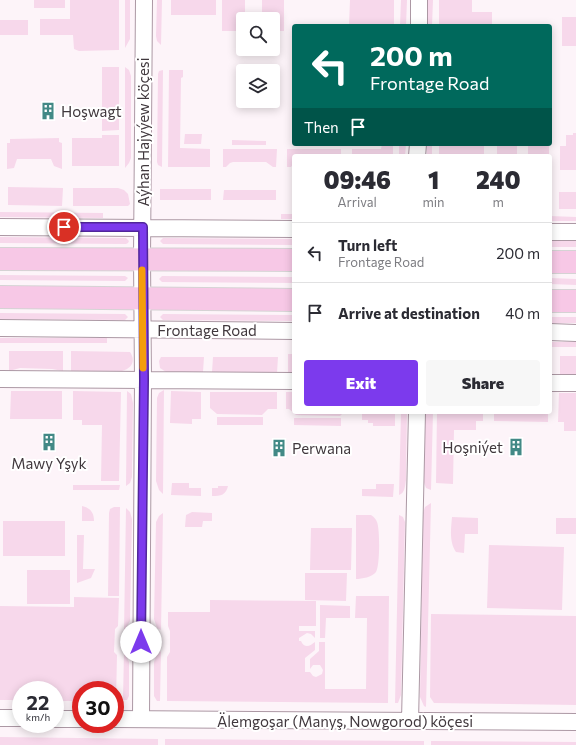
<!DOCTYPE html>
<meta charset="utf-8">
<style>
:root{--surface:#fff;--page:#f7f7f7;--text:#2b2b33;--muted:#7c7c81;--line:#e1e1e2;--accent:#7c3aed}
body{margin:0;font-family:Commissioner,sans-serif;background:var(--page);color:var(--text);height:100vh;display:flex;flex-direction:column;font-size:15px;white-space:nowrap}
*{box-sizing:border-box;margin:0}
p{font-size:13px;color:var(--muted)}
.icon{flex:none;width:22px;height:22px;fill:none;stroke:currentColor;stroke-width:2;stroke-linecap:round;stroke-linejoin:round}
.map{position:relative;flex:1;overflow:hidden}
.panel{position:absolute;left:292px;top:154px;width:260px;height:260px;display:flex;flex-direction:column;background:var(--surface);border-radius:4px;box-shadow:0 2px 10px #0003}
.panel>*{flex:none}
.guide{position:absolute;left:292px;top:24px;width:260px;height:122px;border-radius:4px;box-shadow:0 2px 10px #0003;background:#00695c;color:#fff;overflow:hidden}
.controls{position:absolute;left:236px;top:12px;display:grid;gap:8px}
.controls a{display:grid;place-items:center;width:44px;height:44px;border-radius:4px;background:var(--surface);box-shadow:0 2px 10px #0003;font-size:20px}
.speed{position:absolute;left:12px;top:681px;display:flex;gap:8px;font-size:20px;font-weight:700;text-align:center}
.speed>*{display:grid;place-content:center;width:52px;height:52px;border-radius:50%;background:var(--surface);box-shadow:0 2px 10px #0003;line-height:1}
.speed small{font-size:10px;font-weight:400}
.speed .limit{border:6px solid #d22;background:#fff;color:#111}
.pin{position:absolute;display:grid;place-items:center;width:34px;height:34px;color:#fff;margin:-17px;border:2px solid #fff;border-radius:50%;box-shadow:0 1px 4px #0007}
.me{position:absolute;width:44px;margin:-22px;rotate:0deg;stroke-linejoin:round;filter:drop-shadow(0 0 3px #0008)}
.turn{display:flex;align-items:center;gap:14px;height:84px;padding:0 12px;font-size:18px}
.turn .icon{width:52px;height:52px;stroke-width:2.5}
.turn b{display:block;font-size:28px;line-height:34px}
.then{display:flex;align-items:center;height:38px;padding:0 12px;background:#0003;gap:8px;font-size:15px}
.eta{display:flex;justify-content:space-evenly;align-items:center;height:68px;text-align:center}
.eta b{font-size:24px;font-weight:800;line-height:28px}
.action{display:flex;gap:8px;margin-top:auto;padding:8px 12px}
.action a{flex:1;height:46px;border-radius:4px;background:var(--accent);color:#fff;font-size:16px;font-weight:800;line-height:46px;text-align:center}
.action a+a{background:var(--page);color:var(--text)}
ul{padding:0;list-style:none}
li{display:flex;align-items:center;gap:12px;height:60px;padding:0 12px;border-top:1px solid var(--line)}
li div{flex:1}
li b{display:block;font-size:15px}
li em{font-style:normal}
.map>svg:first-child{display:block}
</style>
<div class="map">
<svg width="576" height="745" viewBox="0 0 576 745">
<rect width="100%" height="100%" fill="#fdf4f9"/>
<path fill="#f7d8eb" d="M 34,0 L 65,0 L 65,8 L 34,8 Z
M 70,0 L 119,0 L 119,50 L 79,51 L 74,49 L 73,35 L 40,35 L 40,19 L 70,19 Z
M 125,0 L 130,0 L 130,39 L 125,48 Z
M 157,0 L 162,0 L 161,45 L 157,41 L 156,36 Z
M 171,0 L 216,0 L 216,15 L 171,15 Z
M 222,0 L 245,0 L 245,19 L 243,19 L 243,31 L 222,31 Z
M 262,0 L 284,0 L 284,31 L 273,31 L 273,19 L 262,19 Z
M 350,0 L 394,0 L 394,26 L 349,26 Z
M 401,0 L 407,0 L 406,26 L 400,26 Z
M 426,0 L 433,0 L 432,26 L 426,26 Z
M 439,0 L 472,0 L 472,12 L 492,12 L 492,26 L 439,26 Z
M 562,17 L 576,17 L 576,46 L 562,46 Z
M 0,20 L 28,20 L 28,35 L 0,35 Z
M 102,67 L 119,67 L 119,130 L 102,131 Z
M 125,67 L 129,70 L 131,76 L 131,158 L 129,163 L 125,168 Z
M 163,70 L 162,167 L 158,165 L 157,162 L 158,74 L 159,71 Z
M 169,70 L 183,70 L 183,77 L 181,78 L 180,148 L 210,149 L 210,167 L 168,167 Z
M 573,133 L 576,133 L 576,170 L 560,170 L 560,146 L 566,146 L 566,135 L 573,135 Z
M 185,134 L 202,134 L 201,144 L 184,144 Z
M 102,135 L 119,135 L 119,166 L 72,166 L 72,138 L 102,138 Z
M 59,138 L 59,142 L 62,143 L 62,169 L 54,166 L 51,159 L 17,159 L 14,168 L 7,169 L 7,143 L 10,143 L 10,139 Z
M 232,140 L 266,141 L 266,145 L 232,145 Z
M 382,144 L 393,144 L 393,156 L 352,156 L 352,149 L 381,149 Z
M 399,144 L 406,144 L 405,156 L 399,156 Z
M 426,144 L 432,144 L 432,156 L 427,156 Z
M 439,144 L 484,144 L 484,156 L 439,156 Z
M 497,145 L 517,145 L 517,154 L 519,154 L 519,156 L 497,156 Z
M 528,145 L 549,145 L 549,156 L 526,156 L 528,154 Z
M 223,149 L 277,149 L 276,167 L 273,167 L 266,162 L 233,162 L 230,163 L 226,167 L 223,167 Z
M 287,149 L 341,149 L 341,156 L 294,156 L 294,163 L 291,167 L 287,167 Z
M 8,187 L 63,188 L 62,206 L 8,205 Z
M 73,188 L 118,188 L 124,190 L 128,194 L 130,204 L 128,206 L 73,206 Z
M 160,189 L 211,189 L 211,200 L 160,200 Z
M 224,190 L 276,190 L 276,200 L 223,200 Z
M 559,192 L 576,192 L 576,209 L 559,209 Z
M 0,212 L 103,213 L 103,218 L 0,217 Z
M 281,214 L 294,214 L 294,219 L 281,219 Z
M 550,216 L 576,217 L 576,221 L 550,221 Z
M 0,237 L 126,238 L 129,241 L 128,243 L 126,244 L 0,243 Z
M 163,238 L 294,239 L 294,245 L 163,244 L 160,241 Z
M 550,241 L 576,241 L 576,247 L 550,247 Z
M 0,275 L 125,276 L 128,278 L 125,281 L 0,280 Z
M 162,276 L 294,277 L 294,283 L 162,282 L 159,279 Z
M 550,278 L 576,279 L 576,285 L 550,284 Z
M 0,313 L 125,314 L 128,317 L 125,320 L 0,319 Z
M 163,314 L 294,315 L 294,321 L 163,320 L 160,317 Z
M 550,317 L 576,317 L 576,323 L 550,323 Z
M 0,338 L 107,338 L 107,343 L 0,343 Z
M 550,342 L 576,342 L 576,347 L 550,347 Z
M 9,351 L 63,351 L 63,371 L 52,369 L 20,368 L 9,371 Z
M 71,351 L 130,352 C 136,361 132,368 122,371 L 71,371 Z
M 288,354 L 294,354 L 294,373 L 288,373 Z
M 560,356 L 576,356 L 576,374 L 560,374 Z
M 161,357 L 204,357 L 203,372 L 166,372 L 160,368 L 159,361 Z
M 213,357 L 278,357 L 277,373 L 212,372 Z
M 164,390 L 163,494 L 159,490 L 156,481 L 157,398 L 159,393 Z
M 11,391 L 62,391 L 62,419 L 10,419 Z
M 73,391 L 121,392 L 119,481 L 101,481 L 102,425 L 82,425 L 82,420 L 73,420 Z
M 127,391 L 131,394 L 133,403 L 132,477 L 130,483 L 126,486 Z
M 171,391 L 201,392 L 201,419 L 192,419 L 192,424 L 170,423 Z
M 210,392 L 277,392 L 277,409 L 268,409 L 262,415 L 217,414 L 210,408 Z
M 286,392 L 294,392 L 294,412 L 344,412 L 340,416 L 296,415 L 289,409 L 286,409 Z
M 559,393 L 576,393 L 576,431 L 564,431 L 564,422 L 558,422 Z
M 362,412 L 395,412 L 395,426 L 373,426 L 373,423 L 368,423 L 368,420 L 362,420 Z
M 401,412 L 407,412 L 406,480 C 405,486 405,493 399,495 Z
M 424,412 L 433,412 L 431,490 L 426,488 L 423,480 Z
M 437,412 L 483,412 L 483,421 L 476,421 L 476,430 L 454,430 L 453,484 L 436,483 Z
M 494,412 L 548,412 L 548,422 L 494,421 Z
M 217,417 L 263,417 L 263,425 L 217,425 Z
M 294,418 L 341,418 L 341,426 L 294,425 Z
M 172,483 L 189,483 L 189,488 L 201,488 L 201,496 L 171,495 Z
M 376,484 L 394,484 L 393,497 L 362,496 L 362,489 L 376,489 Z
M 73,485 L 120,485 L 119,490 L 73,490 Z
M 218,486 L 228,486 C 226,495 221,496 212,496 L 212,488 L 218,488 Z
M 431,503 L 426,707 L 424,706 L 420,697 L 423,513 L 425,507 Z
M 82,506 C 90,508 94,512 94,521 L 82,521 Z
M 114,507 L 120,507 L 119,596 L 108,596 L 109,513 L 110,509 Z
M 126,508 L 130,512 L 132,519 L 130,621 L 124,631 Z
M 192,512 L 212,513 L 212,521 L 203,521 L 202,527 L 185,527 L 186,515 Z
M 163,513 L 161,630 L 157,628 L 154,619 L 156,522 L 159,516 Z
M 356,515 L 371,515 C 374,517 376,519 377,522 C 380,529 380,566 376,572 C 372,577 362,579 356,579 Z
M 399,515 L 403,517 L 405,522 L 401,695 L 398,703 L 395,703 Z
M 452,517 L 478,518 L 478,534 L 465,534 L 464,553 L 456,552 C 449,542 451,529 452,517 Z
M 556,518 L 576,518 L 576,534 L 556,534 Z
M 3,521 L 65,521 L 65,556 L 3,556 Z
M 311,528 L 352,528 L 351,570 L 310,570 Z
M 77,535 L 84,535 L 83,569 L 95,569 L 91,578 L 77,583 Z
M 489,545 L 564,547 L 562,610 L 487,608 Z
M 27,570 L 70,570 L 70,604 L 27,604 Z
M 305,573 L 347,573 L 346,601 L 305,600 Z
M 356,596 L 389,596 L 388,703 L 167,701 L 167,657 L 170,652 L 170,631 L 168,626 L 168,612 L 210,612 L 210,600 L 316,601 L 316,626 L 299,626 L 299,631 L 315,631 L 315,638 L 311,634 L 307,633 L 299,638 L 299,641 L 301,641 C 305,650 311,645 315,642 L 315,650 L 305,658 L 305,672 L 310,672 L 313,676 L 316,677 L 322,674 L 323,670 L 320,665 L 313,665 L 310,669 L 310,659 L 319,651 L 319,642 L 325,642 L 325,689 L 366,689 L 367,618 L 355,618 Z
M 74,597 L 119,598 L 118,626 L 115,629 L 114,652 L 117,655 L 116,701 L 115,701 L 115,690 L 81,690 L 81,701 L 55,701 L 55,690 L 21,690 L 21,700 L 0,700 L 0,606 L 74,607 Z
M 320,605 L 350,606 L 350,618 L 326,618 L 325,638 L 320,638 Z
M 431,614 L 576,616 L 576,705 L 434,703 L 430,697 Z
M 124,651 L 129,662 L 129,696 L 127,700 L 123,700 Z
M 161,651 L 160,701 L 157,701 L 154,696 L 154,662 L 156,656 Z
M 0,737 L 158,739 L 158,745 L 0,745 Z
M 165,739 L 424,741 L 424,745 L 165,745 Z
M 431,741 L 576,742 L 576,745 L 431,745 Z"/>
<g fill="none" stroke-linecap="round" stroke-linejoin="round">
<g stroke="#ac98a4" stroke-width="18">
<path id="street" d="M 419,26 L 419,0
M 417,156 L 418,144
M 0,227 L 294,229
M 550,232 L 576,232
M 0,328 L 294,331
M 550,332 L 576,333
M 0,379 L 294,381
M 550,383 L 576,383
M 0,718 L 21,718
M 55,719 L 81,719
M 115,719 L 576,722
M 141,719 L 143,380 L 142,259 L 144,0
M 410,721 L 417,412"/>
</g>
<g stroke="#d5d3d4" stroke-width="24">
<path id="primary" d="M 0,259 L 294,260
M 550,262 L 576,262
M 0,297 L 294,300
M 550,301 L 576,301"/>
</g>
<use href="#street" stroke="#fff" stroke-width="16"/>
<use href="#primary" stroke="#f7c8e6" stroke-width="22"/>
</g>
<g fill="none" stroke-linecap="round" stroke-linejoin="round">
<g stroke="#51269a" stroke-width="10">
<path id="route" d="M 64,227 L 143,227 L 144,380 L 141,642"/>
</g>
<use href="#route" stroke="#7c3aed" stroke-width="7"/>
<path stroke="#f59e0b" stroke-width="7" d="M 142,270 L 143,368"/>
</g>
<defs>
<g id="building-bare" transform="scale(1.38)"><path d="M-4-6H4V6H1V3H-1V6H-4ZM-2.5-4.3h1.7v1.8h-1.7ZM.8-4.3h1.7v1.8H.8ZM-2.5-1h1.7V.8h-1.7ZM.8-1h1.7V.8H.8Z" fill="#428986" stroke="#fff" stroke-width="2.5" paint-order="stroke"/></g>
</defs>
<g fill-rule="evenodd">
<use href="#building-bare" x="48" y="111"/>
<use href="#building-bare" x="49" y="442"/>
<use href="#building-bare" x="516" y="447"/>
<use href="#building-bare" x="279" y="448"/>
</g>
<g text-anchor="middle" dominant-baseline="central" stroke-width="4" stroke-linejoin="round" paint-order="stroke">
<g font-size="15" fill="#40383d" stroke="#fff" text-anchor="start">
<text x="61" y="111">Hoşwagt</text>
<text x="503" y="447" text-anchor="end">Hoşniýet</text>
<text x="292" y="448">Perwana</text>
<text x="49" y="463" text-anchor="middle">Mawy Yşyk</text>
</g>
<g font-size="15" fill="#40383d" stroke="#fff">
<text transform="translate(143 132) rotate(-90)">Aýhan Hajyýew köçesi</text>
<text x="207" y="330">Frontage Road</text>
<text x="345" y="721">Älemgoşar (Manyş, Nowgorod) köçesi</text>
</g>
</g>
</svg>
<div class="controls">
<a><svg class="icon" aria-label="search" viewBox="0 0 24 24"><circle cx="10" cy="10" r="6"/><path d="M15 15l6 6"/></svg></a>
<a><svg class="icon" aria-label="layers" viewBox="0 0 24 24"><path d="M12 4l9 5-9 5-9-5zM3 14l9 5 9-5"/></svg></a>
</div>
<div class="speed"><div>22<small>km/h</small></div><div class="limit">30</div></div>
<div class="pin" style="left:64px;top:227px;background:#d93025"><svg class="icon" aria-label="arrive" viewBox="0 0 24 24"><path d="M6 21V4h12l-3 4 3 4H6"/></svg></div>
<svg class="me" style="left:141px;top:642px" viewBox="-20 -20 40 40"><circle r="19" fill="#fff"/><path d="M0-13L10 11 0 6-10 11z" fill="#7c3aed"/></svg>
<div class="guide">
<div class="turn"><svg class="icon" aria-label="left" viewBox="0 0 24 24"><path d="M17 20v-9H6M10 6l-5 5 5 5"/></svg><div><b>200 m</b>Frontage Road</div></div>
<div class="then">Then<svg class="icon" aria-label="arrive" viewBox="0 0 24 24"><path d="M6 21V4h12l-3 4 3 4H6"/></svg></div>
</div>
<section class="panel">
<div class="eta">
<div><b>09:46</b><p>Arrival</p></div>
<div><b>1</b><p>min</p></div>
<div><b>240</b><p>m</p></div>
</div>
<ul>
<li><svg class="icon" aria-label="left" viewBox="0 0 24 24"><path d="M17 20v-9H6M10 6l-5 5 5 5"/></svg><div><b>Turn left</b><p>Frontage Road</p></div><em>200 m</em></li>
<li><svg class="icon" aria-label="arrive" viewBox="0 0 24 24"><path d="M6 21V4h12l-3 4 3 4H6"/></svg><div><b>Arrive at destination</b></div><em>40 m</em></li>
</ul>
<div class="action"><a>Exit</a><a>Share</a></div>
</section>
</div>
